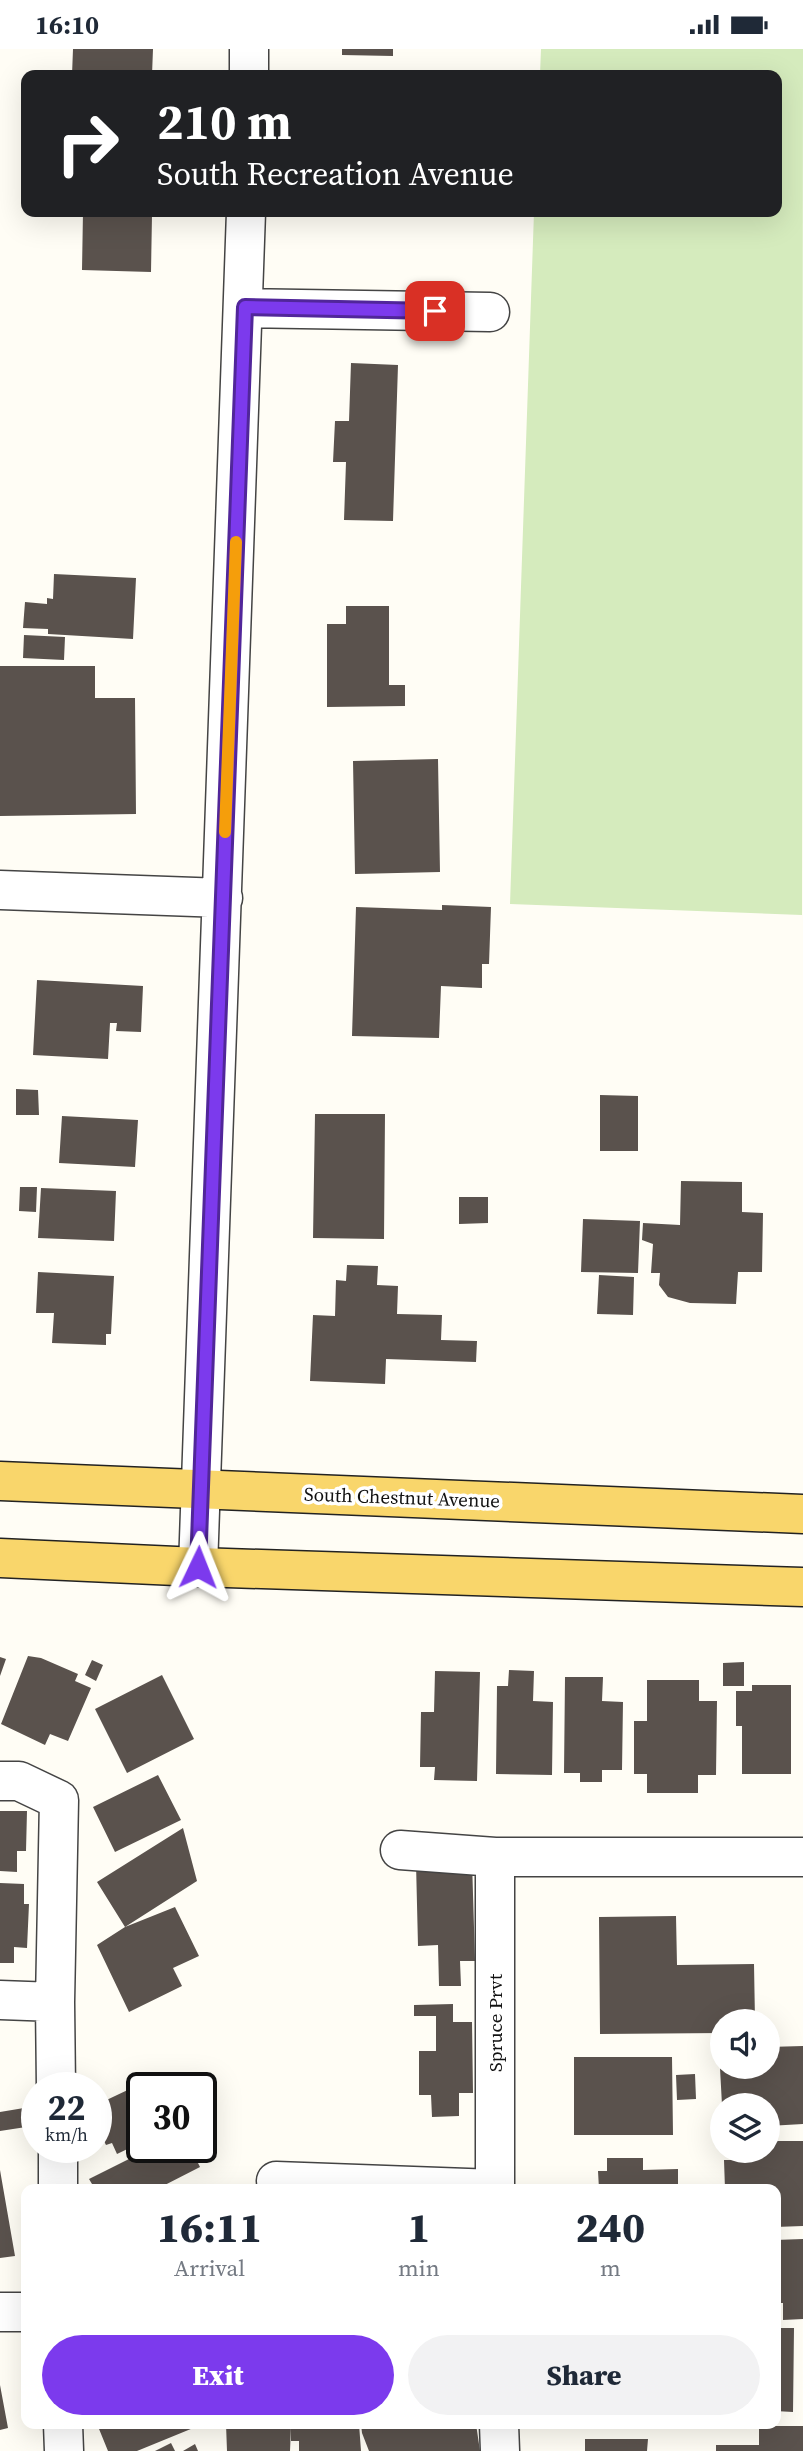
<!DOCTYPE html>
<style>
:root{--surface:#fff;--page:#f2f2f3;--text:#1f2937;--muted:#747a83;--accent:#7c3aed}
body{margin:0;font-family:"Source Serif 4",serif;background:var(--page);color:var(--text);height:100vh;display:flex;flex-direction:column;font-size:26px;white-space:nowrap}
*{box-sizing:border-box;margin:0}
p{font-size:23px;color:var(--muted)}
.icon{flex:none;width:38px;height:38px;fill:none;stroke:currentColor;stroke-width:2;stroke-linecap:round;stroke-linejoin:round}
.map{position:relative;flex:1;overflow:hidden}
.details{position:absolute;left:21px;top:2135px;width:760px;height:245px;display:flex;flex-direction:column;background:var(--surface);border-radius:14px;box-shadow:0 7px 28px #0002}
.details>*{flex:none}
.banner{position:absolute;left:21px;top:21px;width:761px;height:147px;border-radius:14px;box-shadow:0 7px 28px #0002;background:#202124;color:#fff;overflow:hidden}
.fabs{position:absolute;left:710px;top:1960px;display:grid;gap:14px}
.fabs a{display:grid;place-items:center;width:70px;height:70px;border-radius:50%;background:var(--surface);box-shadow:0 7px 28px #0002;font-size:35px}
.speed{position:absolute;left:21px;top:2023px;display:flex;gap:14px;font-size:35px;font-weight:700;text-align:center}
.speed>*{display:grid;place-content:center;width:91px;height:91px;border-radius:50%;background:var(--surface);box-shadow:0 7px 28px #0002;line-height:1}
.speed small{font-size:18px;font-weight:400}
.speed .limit{border:4px solid #111;border-radius:10px;background:#fff;color:#111}
.pin{position:absolute;display:grid;place-items:center;width:60px;height:60px;color:#fff;margin:-30px;border-radius:14px;box-shadow:0 4px 10px #0006}
.me{position:absolute;width:77px;margin:-38px;rotate:2deg;stroke-linejoin:round;filter:drop-shadow(0 0 5px #0008)}
.turn{display:flex;align-items:center;gap:24px;height:147px;padding:0 21px;font-size:32px}
.turn .icon{width:91px;height:91px;stroke-width:2.5}
.turn b{display:block;font-size:49px;line-height:60px}
.eta{display:flex;justify-content:space-evenly;align-items:center;height:119px;text-align:center}
.eta b{font-size:42px;font-weight:800;line-height:49px}
.button{display:flex;gap:14px;margin-top:auto;padding:14px 21px}
.button a{flex:1;height:80px;border-radius:42px;background:var(--accent);color:#fff;font-size:28px;font-weight:800;line-height:80px;text-align:center}
.button a+a{background:var(--page);color:var(--text)}
.status{display:flex;justify-content:space-between;align-items:center;height:49px;padding:0 35px;background:var(--surface);direction:ltr}
.status svg{height:19px;fill:currentColor}
.map>svg:first-child{display:block}
</style>
<div class="status"><b>16:10</b><svg viewBox="0 0 49 12"><path d="M0 12V9h3v3zM5 12V6h3v6zM10 12V3h3v9zM15 12V0h3v12zM26 1h20v11H26zM47 4h2v5h-2z"/></svg></div>
<div class="map">
<svg width="803" height="2402" viewBox="0 0 803 2402">
<rect width="100%" height="100%" fill="#fffdf5"/>
<path fill="#d5ebbd" d="M 541,0 L 803,0 L 802,866 L 510,855 L 534,163 L 777,163 L 777,26 L 540,26 Z"/>
<path fill="#5a524d" d="M 73,0 L 153,0 L 152,26 L 72,26 Z
M 342,0 L 393,0 L 393,7 L 342,6 Z
M 83,163 L 140,163 L 140,166 L 152,166 L 151,223 L 82,221 Z
M 351,314 L 398,316 L 393,472 L 344,471 L 346,413 L 333,413 L 335,372 L 349,372 Z
M 54,525 L 136,529 L 133,590 L 48,585 L 48,580 L 23,579 L 25,553 L 47,555 L 47,549 L 53,550 Z
M 346,557 L 389,557 L 389,636 L 405,636 L 405,657 L 327,658 L 327,575 L 346,575 Z
M 24,586 L 65,588 L 64,611 L 23,609 Z
M 0,617 L 95,617 L 95,649 L 135,649 L 136,765 L 0,767 Z
M 438,710 L 440,823 L 355,825 L 353,712 Z
M 442,856 L 491,858 L 489,915 L 482,915 L 482,939 L 441,937 L 439,989 L 352,987 L 356,858 L 442,861 Z
M 37,931 L 143,937 L 141,983 L 116,982 L 117,974 L 110,974 L 108,1010 L 33,1006 Z
M 16,1040 L 38,1041 L 39,1066 L 16,1066 Z
M 600,1046 L 638,1047 L 638,1102 L 600,1102 Z
M 315,1065 L 385,1065 L 384,1190 L 313,1189 Z
M 62,1067 L 138,1071 L 135,1118 L 59,1114 Z
M 681,1132 L 742,1133 L 742,1163 L 763,1164 L 762,1223 L 738,1223 L 736,1255 L 690,1254 L 668,1248 L 659,1236 L 660,1224 L 651,1224 L 653,1195 L 642,1191 L 643,1174 L 680,1176 Z
M 20,1138 L 37,1138 L 36,1163 L 19,1162 Z
M 41,1139 L 116,1142 L 114,1192 L 38,1189 Z
M 459,1148 L 488,1148 L 488,1174 L 459,1175 Z
M 583,1170 L 640,1172 L 638,1224 L 581,1223 Z
M 347,1216 L 378,1217 L 377,1236 L 398,1237 L 397,1265 L 442,1266 L 441,1291 L 477,1292 L 476,1313 L 386,1310 L 385,1335 L 310,1332 L 313,1266 L 335,1267 L 336,1231 L 346,1232 Z
M 38,1223 L 114,1227 L 111,1285 L 106,1285 L 106,1296 L 52,1294 L 54,1264 L 36,1264 Z
M 599,1226 L 634,1228 L 633,1266 L 597,1265 Z
M 28,1607 L 41,1609 L 78,1625 L 75,1632 L 91,1639 L 68,1692 L 50,1685 L 45,1696 L 1,1675 Z
M 0,1608 L 6,1610 L 0,1627 Z
M 92,1611 L 103,1616 L 96,1632 L 85,1626 Z
M 744,1613 L 744,1637 L 723,1637 L 723,1614 Z
M 509,1621 L 534,1622 L 533,1652 L 553,1653 L 552,1726 L 496,1725 L 497,1637 L 508,1637 Z
M 435,1622 L 480,1623 L 477,1732 L 434,1731 L 435,1718 L 420,1718 L 421,1663 L 434,1663 Z
M 162,1626 L 194,1690 L 127,1724 L 95,1660 Z
M 565,1628 L 603,1628 L 602,1652 L 623,1653 L 622,1721 L 602,1721 L 602,1733 L 580,1733 L 580,1724 L 564,1724 Z
M 647,1631 L 699,1631 L 699,1652 L 717,1652 L 716,1726 L 698,1726 L 698,1744 L 647,1744 L 647,1725 L 634,1725 L 634,1672 L 647,1672 Z
M 752,1636 L 791,1636 L 791,1725 L 742,1725 L 742,1677 L 736,1677 L 736,1642 L 752,1642 Z
M 158,1726 L 181,1771 L 115,1803 L 93,1758 Z
M 0,1762 L 27,1762 L 26,1802 L 17,1802 L 17,1823 L 0,1822 Z
M 183,1779 L 197,1832 L 125,1878 L 97,1833 Z
M 472,1812 L 475,1912 L 460,1912 L 461,1937 L 439,1937 L 438,1896 L 418,1897 L 416,1814 Z
M 0,1834 L 24,1835 L 24,1855 L 29,1855 L 27,1899 L 14,1898 L 14,1914 L 0,1914 Z
M 175,1858 L 199,1907 L 173,1919 L 182,1937 L 129,1963 L 97,1896 L 125,1878 Z
M 676,1867 L 677,1916 L 754,1915 L 755,1972 L 723,1972 L 723,1984 L 600,1985 L 599,1868 Z
M 453,1955 L 453,1973 L 472,1973 L 473,2044 L 459,2044 L 459,2067 L 432,2068 L 431,2046 L 419,2046 L 419,2002 L 436,2002 L 436,1967 L 414,1967 L 414,1956 Z
M 803,1997 L 803,2075 L 768,2077 L 768,2056 L 722,2056 L 720,2019 L 768,2018 L 768,1998 Z
M 574,2008 L 672,2008 L 673,2086 L 574,2086 Z
M 191,2025 L 198,2039 L 162,2039 Z
M 695,2025 L 696,2050 L 677,2051 L 676,2026 Z
M 153,2029 L 158,2039 L 142,2039 L 142,2093 L 117,2105 L 112,2094 L 106,2096 L 96,2076 L 96,2070 L 101,2068 L 96,2056 Z
M 24,2059 L 26,2078 L 0,2082 L 0,2063 Z
M 768,2092 L 803,2092 L 803,2177 L 775,2178 L 775,2140 L 725,2140 L 724,2111 L 740,2111 L 740,2102 L 768,2102 Z
M 153,2098 L 190,2098 L 200,2118 L 157,2140 L 95,2140 L 89,2130 Z
M 607,2109 L 643,2109 L 643,2121 L 678,2120 L 678,2140 L 599,2140 L 598,2122 L 607,2122 Z
M 0,2121 L 15,2207 L 0,2209 Z
M 803,2190 L 803,2270 L 783,2271 L 783,2254 L 775,2254 L 775,2191 Z
M 775,2279 L 794,2279 L 793,2363 L 775,2362 Z
M 0,2336 L 8,2379 L 0,2381 Z
M 97,2375 L 203,2375 L 137,2402 L 108,2402 Z
M 226,2375 L 359,2375 L 361,2402 L 299,2402 L 299,2392 L 291,2392 L 291,2378 L 290,2402 L 227,2402 Z
M 361,2375 L 476,2375 L 480,2402 L 369,2402 L 362,2384 Z
M 759,2377 L 803,2377 L 803,2402 L 716,2402 L 716,2396 L 759,2396 Z
M 585,2390 L 648,2390 L 647,2402 L 585,2402 Z
M 171,2394 L 175,2402 L 155,2402 Z
M 195,2395 L 198,2402 L 183,2402 Z"/>
<g fill="none" stroke-linecap="round" stroke-linejoin="round">
<g stroke="#444" stroke-width="41">
<path id="minor" d="M 249,26 L 249,0
M 245,259 L 490,263
M 0,841 L 223,849
M 198,1518 L 246,163
M 0,1732 L 19,1732 L 59,1751 L 55,1953
M 400,1801 L 495,1808 L 803,1808
M 0,1951 L 55,1953 L 56,2039
M 58,2098 L 58,2140
M 276,2132 L 495,2140
M 495,2140 L 495,1808
M 0,2263 L 26,2263
M 63,2375 L 64,2402
M 499,2375 L 500,2402"/>
</g>
<g stroke="#222" stroke-width="41">
<path id="major" d="M 0,1432 L 803,1465
M 0,1509 L 198,1518 L 803,1538"/>
</g>
<use href="#minor" stroke="#fff" stroke-width="38"/>
<use href="#major" stroke="#f9d66b" stroke-width="38"/>
</g>
<g fill="none" stroke-linecap="round" stroke-linejoin="round">
<g stroke="#51269a" stroke-width="18">
<path id="route" d="M 198,1518 L 245,258 L 435,262"/>
</g>
<use href="#route" stroke="#7c3aed" stroke-width="12"/>
<path stroke="#f59e0b" stroke-width="12" d="M 225,783 L 236,493"/>
</g>
<g text-anchor="middle" dominant-baseline="central" stroke-width="7" stroke-linejoin="round" paint-order="stroke">
<g font-size="19" fill="#111" stroke="#fff">
<text transform="translate(402 1448) rotate(2)">South Chestnut Avenue</text>
<text transform="translate(495 1974) rotate(-90)">Spruce Prvt</text>
</g>
</g>
</svg>
<div class="fabs">
<a><svg class="icon" aria-label="sound" viewBox="0 0 24 24"><path d="M4 9h4l5-4v14l-5-4H4zM17 9q2 3 0 6"/></svg></a>
<a><svg class="icon" aria-label="layers" viewBox="0 0 24 24"><path d="M12 4l9 5-9 5-9-5zM3 14l9 5 9-5"/></svg></a>
</div>
<div class="speed"><div>22<small>km/h</small></div><div class="limit">30</div></div>
<div class="pin" style="left:435px;top:262px;background:#d93025"><svg class="icon" aria-label="arrive" viewBox="0 0 24 24"><path d="M6 21V4h12l-3 4 3 4H6"/></svg></div>
<svg class="me" style="left:198px;top:1518px" viewBox="-20 -20 40 40"><path d="M0-17L14 15 0 8-14 15z" fill="#7c3aed" stroke="#fff" stroke-width="4"/></svg>
<div class="banner">
<div class="turn"><svg class="icon" aria-label="right" viewBox="0 0 24 24"><path d="M7 20v-9h11M14 6l5 5-5 5"/></svg><div><b>210 m</b>South Recreation Avenue</div></div>
</div>
<section class="details">
<div class="eta">
<div><b>16:11</b><p>Arrival</p></div>
<div><b>1</b><p>min</p></div>
<div><b>240</b><p>m</p></div>
</div>
<div class="button"><a>Exit</a><a>Share</a></div>
</section>
</div>
